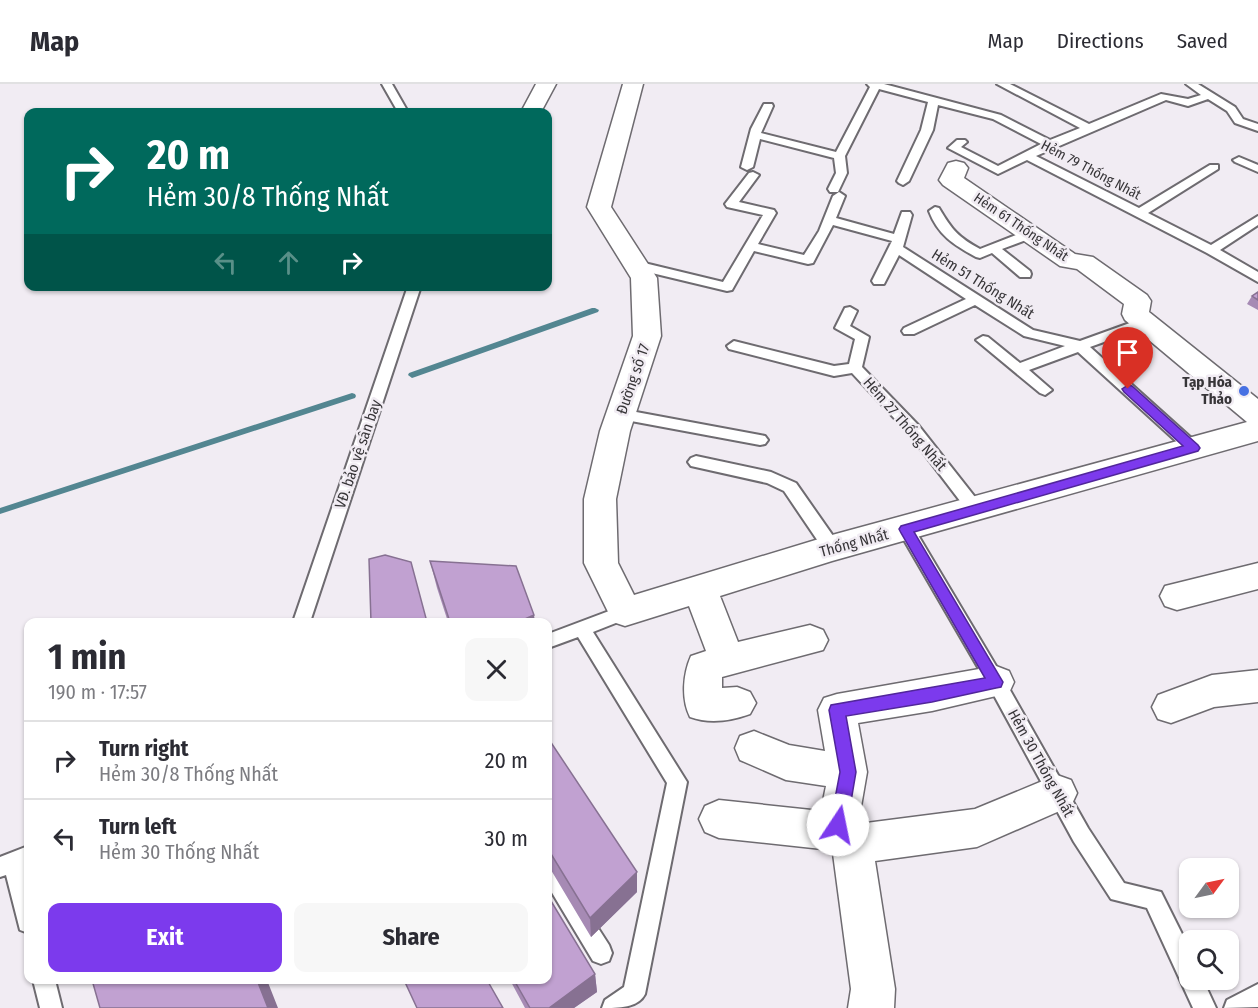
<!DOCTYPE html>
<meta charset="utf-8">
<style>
:root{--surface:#fff;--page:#f7f7f7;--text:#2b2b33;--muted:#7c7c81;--line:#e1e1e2;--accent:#7c3aed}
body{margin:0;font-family:"Fira Sans Condensed",sans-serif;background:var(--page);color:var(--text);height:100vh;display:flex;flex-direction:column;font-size:22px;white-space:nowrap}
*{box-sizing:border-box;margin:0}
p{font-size:20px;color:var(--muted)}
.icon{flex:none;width:33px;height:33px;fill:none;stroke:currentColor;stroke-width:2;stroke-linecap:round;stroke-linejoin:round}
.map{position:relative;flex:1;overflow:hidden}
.drawer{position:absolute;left:24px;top:534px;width:528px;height:366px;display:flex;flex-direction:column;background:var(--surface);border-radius:12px;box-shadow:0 2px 4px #0004}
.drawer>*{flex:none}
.top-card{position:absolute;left:24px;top:24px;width:528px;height:183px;border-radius:12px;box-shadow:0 2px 4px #0004;background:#00695c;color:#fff;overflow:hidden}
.needle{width:39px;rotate:57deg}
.fabs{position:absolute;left:1179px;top:774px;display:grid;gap:12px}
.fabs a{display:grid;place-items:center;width:60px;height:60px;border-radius:12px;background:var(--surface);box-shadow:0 2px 4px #0004;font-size:30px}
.pin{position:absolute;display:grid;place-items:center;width:51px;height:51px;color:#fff;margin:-62px -26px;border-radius:50% 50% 50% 0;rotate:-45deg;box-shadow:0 0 6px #0007}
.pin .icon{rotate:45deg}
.me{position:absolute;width:66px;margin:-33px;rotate:11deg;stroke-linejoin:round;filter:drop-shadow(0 0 4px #0008)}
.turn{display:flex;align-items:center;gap:21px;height:126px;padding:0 24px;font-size:27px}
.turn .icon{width:78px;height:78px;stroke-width:2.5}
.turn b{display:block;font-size:42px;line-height:51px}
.lanes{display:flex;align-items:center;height:57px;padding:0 24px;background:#0003;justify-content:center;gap:30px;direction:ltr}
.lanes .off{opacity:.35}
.round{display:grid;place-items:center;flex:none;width:63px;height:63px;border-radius:12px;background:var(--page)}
.head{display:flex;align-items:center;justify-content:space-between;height:102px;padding:0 24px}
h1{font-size:36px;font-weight:700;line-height:45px}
.action{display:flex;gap:12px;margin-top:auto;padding:12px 24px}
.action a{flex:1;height:69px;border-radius:12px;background:var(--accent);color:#fff;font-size:24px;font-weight:700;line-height:69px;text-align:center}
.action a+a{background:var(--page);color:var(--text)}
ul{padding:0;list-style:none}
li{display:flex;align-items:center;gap:18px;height:78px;padding:0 24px;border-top:2px solid var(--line)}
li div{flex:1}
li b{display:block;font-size:22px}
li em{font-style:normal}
header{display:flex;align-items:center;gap:36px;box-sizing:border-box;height:84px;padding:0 30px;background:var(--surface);border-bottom:2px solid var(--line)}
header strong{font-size:28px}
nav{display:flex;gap:33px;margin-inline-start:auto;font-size:21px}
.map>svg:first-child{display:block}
</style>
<header>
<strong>Map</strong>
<nav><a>Map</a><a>Directions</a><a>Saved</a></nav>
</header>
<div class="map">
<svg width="1258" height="924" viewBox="0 0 1258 924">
<rect width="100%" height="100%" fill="#f1ecf3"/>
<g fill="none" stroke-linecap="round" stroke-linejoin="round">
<path fill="#538691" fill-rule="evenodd" d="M 592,224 L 595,224 L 599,226 L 598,228 L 415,293 L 412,294 L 408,291 L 409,289 Z
M 352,309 L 355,310 L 356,312 L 355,314 L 0,430 L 0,424 Z"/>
<g stroke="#6e6b70" stroke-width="4">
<path id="lane" d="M 382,0 L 392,0 L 408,28 L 398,28 Z
M 867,0 L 884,0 L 1001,31 L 1050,56 L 1080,44 L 997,0 L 1010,0 L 1089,40 L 1161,10 L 1188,15 L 1201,11 L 1186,0 L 1198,0 L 1235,23 L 1243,35 L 1258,40 L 1258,47 L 1235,39 L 1227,27 L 1208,15 L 1188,22 L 1166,16 L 1036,72 L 1139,124 L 1210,81 L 1218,81 L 1218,85 L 1148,129 L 1211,161 L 1258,132 L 1258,141 L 1220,166 L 1258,188 L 1258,198 L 1207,169 L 1027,76 L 998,90 L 948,64 L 957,56 L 965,56 L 967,58 L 961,63 L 998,82 L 1041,60 L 993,35 L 938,21 L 933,46 L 909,97 L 903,101 L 899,99 L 897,97 L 921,46 L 928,18 L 879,5 L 845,72 L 847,89 L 838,108 L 830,108 L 828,105 L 836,89 L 834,74 L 760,55 L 753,83 L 747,86 L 741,83 L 751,45 L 764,20 L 772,20 L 773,22 L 761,49 L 836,68 L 870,3 Z
M 1239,73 L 1258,81 L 1258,88 L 1235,78 L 1233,76 Z
M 753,88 L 759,91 L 739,118 L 774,126 L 776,129 L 758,160 L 804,171 L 819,147 L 833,112 L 839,108 L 845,112 L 836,134 L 894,150 L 902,128 L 910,128 L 912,131 L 903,163 L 1033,246 L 1080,257 L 1141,235 L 1151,235 L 1153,238 L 1151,241 L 1090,263 L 1198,360 L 1201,364 L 1198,368 L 1188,368 L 1078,268 L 1029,286 L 1052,306 L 1045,311 L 1040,309 L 976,256 L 983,252 L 988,253 L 1020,279 L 1065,262 L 1024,252 L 975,221 L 914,250 L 904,250 L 902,247 L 904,244 L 966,215 L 899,171 L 884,200 L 874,200 L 872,197 L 892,157 L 833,141 L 813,179 L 808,180 L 754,167 L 732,206 L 727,207 L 631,184 L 630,181 L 636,177 L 723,198 L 763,131 L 727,123 L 725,120 L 749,89 Z
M 935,123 L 939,124 C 952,146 958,153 980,165 L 1026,147 L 1034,147 L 1036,150 L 1034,153 L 1002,165 L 1030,187 L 1031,190 L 1030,193 L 1020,193 L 992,169 L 980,174 L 976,173 C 954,161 938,151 929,127 Z
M 408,202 L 421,202 L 310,538 L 293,538 Z
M 850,223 L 857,227 L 850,242 L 869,253 L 862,283 L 919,342 L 982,422 L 984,426 L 982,430 L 970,430 L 909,350 L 852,289 L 834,292 L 729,265 L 727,262 L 734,257 L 834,282 L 849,280 L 855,255 L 835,244 L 845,224 Z
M 620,325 L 760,351 L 765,352 L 768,356 L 765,360 L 760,361 L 615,334 L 613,330 L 615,326 Z
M 696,372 L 771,388 L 796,399 L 838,459 L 840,464 L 838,469 L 832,470 L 826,469 L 784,407 L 767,399 L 691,382 L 688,378 L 691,374 Z
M 906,439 L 912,441 L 1002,592 L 1088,744 L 1124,799 L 1161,808 L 1190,866 L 1190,896 L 1203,896 L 1216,924 L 1193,924 L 1147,824 L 1111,815 L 1074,758 L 990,604 L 900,449 L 898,445 L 900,441 Z
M 625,521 L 631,523 L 634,528 L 631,533 L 593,548 L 687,698 L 645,910 C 638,924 619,924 602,924 L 605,916 L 624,903 L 667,699 L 578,553 L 548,564 L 548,550 Z
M 28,762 L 28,782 L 25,783 L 28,798 L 28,849 L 20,846 L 6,791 L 0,793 L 0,773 Z
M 548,774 L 555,777 L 609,861 L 612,869 L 609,877 L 601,880 L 593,877 L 548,802 Z
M 33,896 L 55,896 L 62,924 L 40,924 Z
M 1258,900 L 1258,923 L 1224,924 L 1227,916 Z"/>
</g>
<g stroke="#6e6b70" stroke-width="3">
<path id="street" d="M 536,0 L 556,0 L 541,28 L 521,28 Z
M 623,0 L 643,0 L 611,123 L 657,194 L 661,252 L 630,347 L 616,415 L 618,479 L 634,511 L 832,451 L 1247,338 L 1125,236 L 1122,230 L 1124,220 L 1077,185 L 1060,182 L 943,101 L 939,96 L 948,79 L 956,77 L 964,79 L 968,84 L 964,94 L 1075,170 L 1093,173 L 1147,211 L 1151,217 L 1149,228 L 1258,315 L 1258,357 L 832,477 L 720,512 L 738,558 L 810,541 L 823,546 L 828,556 L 823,566 L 722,593 L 722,604 L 737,603 L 750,608 L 756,619 L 750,630 C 731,637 709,640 690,633 C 681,615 683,590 691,572 L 706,567 L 689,522 L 625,542 L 613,538 L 584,479 L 584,415 L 600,347 L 633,252 L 631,194 L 587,123 Z
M 1258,479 L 1258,505 L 1177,526 L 1165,522 L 1160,512 L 1165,502 Z
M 996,582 L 1009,587 L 1014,598 L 1009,609 L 932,627 L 858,639 L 867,688 L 858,740 L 975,725 L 1057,691 L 1071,696 L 1077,709 L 1071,722 L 977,763 L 875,777 L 895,905 L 894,924 L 848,924 L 851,905 L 832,762 L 822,765 L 719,754 L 705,748 L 699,735 L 705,722 L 719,716 L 821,727 L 826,702 L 786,696 L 740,676 L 735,664 L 740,652 L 754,647 L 789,661 L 825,667 L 818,626 L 824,614 L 837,610 Z
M 1258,586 L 1258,618 L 1214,623 L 1171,639 L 1158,635 L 1152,623 L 1158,611 L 1212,591 Z"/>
</g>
<use href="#lane" fill="#fff" fill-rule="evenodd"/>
<use href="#street" fill="#fff" fill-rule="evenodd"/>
</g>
<path fill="#a68ab4" d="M 1258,208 L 1258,226 L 1247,220 L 1252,212 Z
M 430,477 L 535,538 L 448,538 L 437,504 Z
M 548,654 L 637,808 L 591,853 L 548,781 Z
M 595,890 L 597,908 L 574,924 L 525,924 L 510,896 L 548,896 Z"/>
<path fill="#877192" d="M 534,531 L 535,538 L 518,538 Z
M 637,788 L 637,808 L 591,853 L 590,834 Z
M 595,890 L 597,908 L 574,924 L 549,924 Z
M 257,896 L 267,896 L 278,924 L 268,924 Z"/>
<path fill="#c1a1d1" stroke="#877192" stroke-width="1.5" d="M 1258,208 L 1258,216 L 1252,212 Z
M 385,471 L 411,478 L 427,538 L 371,538 L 369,475 Z
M 430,477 L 516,482 L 534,531 L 518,538 L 450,538 Z
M 548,654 L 637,788 L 590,834 L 548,765 Z
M 548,812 L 595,890 L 549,924 L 530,924 L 514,896 L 548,896 Z
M 92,896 L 257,896 L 268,924 L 100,924 Z
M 404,896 L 487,896 L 503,924 L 417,924 Z"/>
<path fill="#7c3aed" stroke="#51269a" stroke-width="1.5" d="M 1128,301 L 1132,302 L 1198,361 L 1200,364 L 1198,367 L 914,448 L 1003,598 L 1001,603 L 996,604 L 932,618 L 846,632 L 856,688 L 847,741 L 844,746 L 838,749 L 832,746 L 830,741 L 840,688 L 829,626 L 831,621 L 985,594 L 901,449 L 899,445 L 901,442 L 1183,362 L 1124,308 L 1122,305 Z"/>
<circle fill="#4771e3" stroke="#f1ecf3" stroke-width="2" cx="1244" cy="307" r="6"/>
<g text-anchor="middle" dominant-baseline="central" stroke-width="5" stroke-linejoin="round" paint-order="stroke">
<g font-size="14" fill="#373538" stroke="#f1ecf3">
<text transform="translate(1091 86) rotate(28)">Hẻm 79 Thống Nhất</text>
<text transform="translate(1021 143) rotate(34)">Hẻm 61 Thống Nhất</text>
</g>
<g font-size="15" fill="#373538" stroke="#f1ecf3">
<text transform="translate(983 200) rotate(32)">Hẻm 51 Thống Nhất</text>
<text transform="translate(633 295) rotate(-71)">Đường số 17</text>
<text transform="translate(905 340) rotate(49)">Hẻm 27 Thống Nhất</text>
<text transform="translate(358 370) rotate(-71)">VĐ. bảo vệ sân bay</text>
<text transform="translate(854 459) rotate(-15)">Thống Nhất</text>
<text transform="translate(1041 679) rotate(61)">Hẻm 30 Thống Nhất</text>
</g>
<g font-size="15" font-weight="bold" fill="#373538" stroke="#f1ecf3" text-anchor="end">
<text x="1232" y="298">Tạp Hóa<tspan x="1232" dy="17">Thảo</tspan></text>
</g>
</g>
</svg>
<div class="fabs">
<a><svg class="needle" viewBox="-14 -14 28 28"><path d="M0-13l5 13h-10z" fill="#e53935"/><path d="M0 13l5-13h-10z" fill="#7c7c81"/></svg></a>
<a><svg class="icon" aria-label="search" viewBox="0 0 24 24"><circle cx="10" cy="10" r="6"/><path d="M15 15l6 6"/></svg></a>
</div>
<div class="pin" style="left:1128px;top:305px;background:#d93025"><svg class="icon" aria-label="arrive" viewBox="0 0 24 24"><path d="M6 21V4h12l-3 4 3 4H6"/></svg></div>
<svg class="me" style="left:838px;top:741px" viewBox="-20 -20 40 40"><circle r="19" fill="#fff"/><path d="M0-13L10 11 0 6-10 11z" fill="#7c3aed"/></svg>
<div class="top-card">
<div class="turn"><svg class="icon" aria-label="right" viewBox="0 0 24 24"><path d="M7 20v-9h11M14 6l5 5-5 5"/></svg><div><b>20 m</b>Hẻm 30/8 Thống Nhất</div></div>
<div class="lanes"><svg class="icon off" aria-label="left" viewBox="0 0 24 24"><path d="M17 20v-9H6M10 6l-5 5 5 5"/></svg><svg class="icon off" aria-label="ahead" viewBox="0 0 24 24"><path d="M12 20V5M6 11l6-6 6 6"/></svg><svg class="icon" aria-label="right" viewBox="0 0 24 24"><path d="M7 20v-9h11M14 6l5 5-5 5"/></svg></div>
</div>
<section class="drawer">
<div class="head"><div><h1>1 min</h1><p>190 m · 17:57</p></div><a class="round"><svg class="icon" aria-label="close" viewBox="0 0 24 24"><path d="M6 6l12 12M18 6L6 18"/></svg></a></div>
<ul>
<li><svg class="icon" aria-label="right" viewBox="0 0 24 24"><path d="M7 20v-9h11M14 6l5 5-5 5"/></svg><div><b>Turn right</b><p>Hẻm 30/8 Thống Nhất</p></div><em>20 m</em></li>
<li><svg class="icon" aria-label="left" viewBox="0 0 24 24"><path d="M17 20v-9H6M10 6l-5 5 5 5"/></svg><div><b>Turn left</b><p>Hẻm 30 Thống Nhất</p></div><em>30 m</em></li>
</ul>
<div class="action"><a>Exit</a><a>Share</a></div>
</section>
</div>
